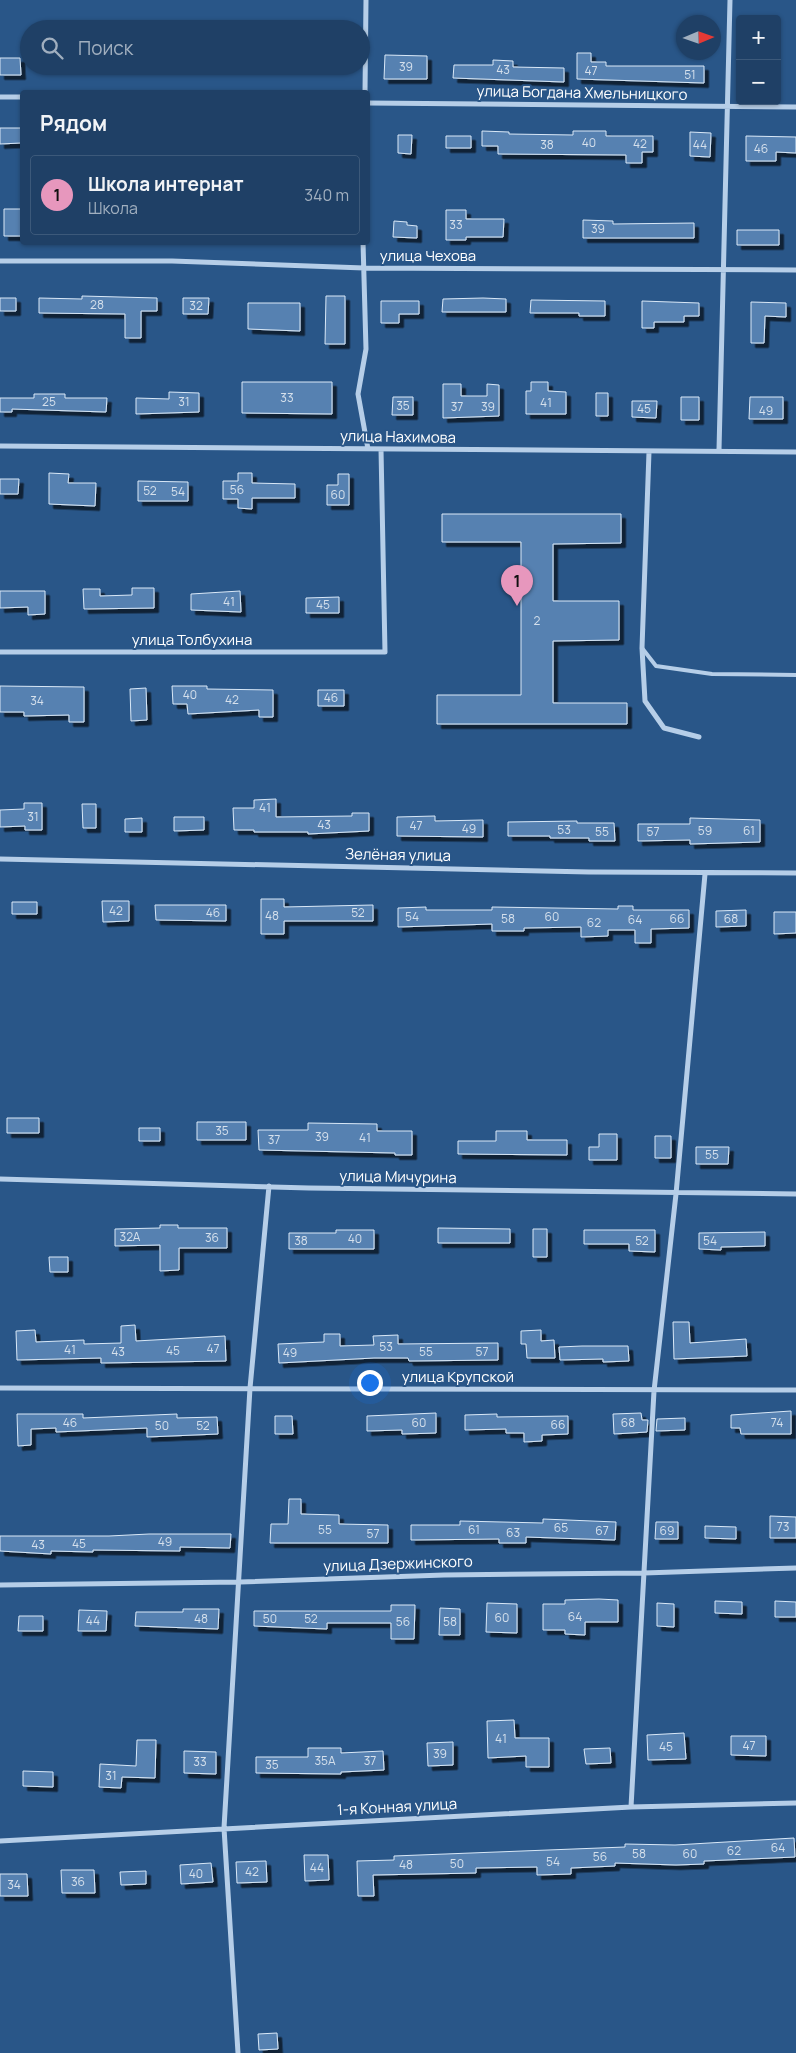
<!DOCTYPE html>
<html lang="ru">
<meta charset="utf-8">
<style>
body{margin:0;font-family:Manrope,sans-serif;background:#2c4b6f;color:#f1f3f6}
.controls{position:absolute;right:15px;top:15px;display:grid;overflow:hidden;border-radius:5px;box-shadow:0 1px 4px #0004}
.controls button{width:45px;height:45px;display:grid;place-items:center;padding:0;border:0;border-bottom:1px solid #3c597a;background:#1f4066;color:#f1f3f6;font:25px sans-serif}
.compass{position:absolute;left:676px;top:15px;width:45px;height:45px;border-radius:50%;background:#1f4066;box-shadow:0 1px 4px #0004;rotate:88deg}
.you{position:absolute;left:369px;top:1382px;width:18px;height:18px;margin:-12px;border:4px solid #fff;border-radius:50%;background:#1a73e8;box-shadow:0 0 0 8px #1a73e833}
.badge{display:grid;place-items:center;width:32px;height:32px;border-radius:50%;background:#e797bd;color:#111;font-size:16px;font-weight:700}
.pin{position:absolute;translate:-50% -41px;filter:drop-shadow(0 1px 2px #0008)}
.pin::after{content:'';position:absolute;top:26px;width:18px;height:15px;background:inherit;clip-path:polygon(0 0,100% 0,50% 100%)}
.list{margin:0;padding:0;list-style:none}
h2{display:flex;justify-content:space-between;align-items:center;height:65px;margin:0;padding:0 20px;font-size:21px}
h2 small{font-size:16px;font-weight:400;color:#a1afbf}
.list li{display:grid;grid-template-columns:32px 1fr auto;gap:15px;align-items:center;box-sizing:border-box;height:80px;margin:0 10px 10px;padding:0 10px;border:1px solid #3c597a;border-radius:5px}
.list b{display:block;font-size:19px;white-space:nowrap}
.list p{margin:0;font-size:16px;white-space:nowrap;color:#a1afbf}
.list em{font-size:16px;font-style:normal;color:#a1afbf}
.icon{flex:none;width:28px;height:28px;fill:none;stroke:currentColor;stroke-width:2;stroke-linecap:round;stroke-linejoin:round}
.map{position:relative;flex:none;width:796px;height:2053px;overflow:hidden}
.search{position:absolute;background:#1f4066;box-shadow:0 1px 4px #0004;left:20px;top:20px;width:350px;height:55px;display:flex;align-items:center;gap:12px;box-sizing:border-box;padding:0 18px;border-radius:28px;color:#a1afbf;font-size:19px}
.panel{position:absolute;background:#1f4066;box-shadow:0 1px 4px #0004;left:20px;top:90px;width:350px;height:155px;border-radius:5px}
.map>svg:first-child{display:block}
.building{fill:#5681b1;stroke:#d9e8f7;filter:url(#shadow)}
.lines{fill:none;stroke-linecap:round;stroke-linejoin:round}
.service{stroke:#b6cee8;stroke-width:4}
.minor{stroke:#b6cee8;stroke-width:5}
.labels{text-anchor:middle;stroke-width:4;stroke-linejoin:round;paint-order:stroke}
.number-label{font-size:12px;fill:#d5e0ec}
.street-label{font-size:15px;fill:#fff;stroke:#295688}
</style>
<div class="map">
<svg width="796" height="2053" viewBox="0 0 796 2053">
<defs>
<filter id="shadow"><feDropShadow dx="4.5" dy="4.5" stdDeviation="0" flood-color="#0009"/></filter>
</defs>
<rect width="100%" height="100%" fill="#295688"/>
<path class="building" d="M577 53H591V62H606V66H704V83L577 79Z
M385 55 427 56V79H384Z
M0 58H20L21 75H0Z
M493 60 513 61V67L564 68V82L453 78 454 65H493Z
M0 128H21V143L0 144Z
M482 131 509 132V134L573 135V131H606V136H653V152H642V163H626V155L498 154V146H482Z
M690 132 711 133 710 157 690 156Z
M398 135H412L411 154 398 153Z
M446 136H471V148H446Z
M746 136 796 137V153L776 152V161H746Z
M4 209H22V236H4Z
M446 210H466V219H504L503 237H466V240H446Z
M583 220 613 221V224L694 223V238H583Z
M394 221 407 222V225L417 226V238L393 237Z
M737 230H779V245H737Z
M82 296 157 298V311H141V338H125V314L39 313V298L82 299Z
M326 296H345V344H325Z
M0 298H16V311H0Z
M183 298H209L208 314H183Z
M483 298 506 299V312H442L443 299Z
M531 300 605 301V316H579V313H530Z
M381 301H419V314H399V323H381Z
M642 301 699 303V316H684V322H654V328H642Z
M751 302 786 303V317L765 316 764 343H751Z
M248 303H300V331L248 329Z
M242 382H332V414L242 413Z
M531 382H548V391L566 392V414H526V391H531Z
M443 384H461V396H487V384L499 385V416L443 418Z
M169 392 199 393V412L136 414V398L169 399Z
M596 393H608V416H596Z
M34 394H65V398H107L106 412 12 409V412H0V398H34Z
M393 397H413V415H392Z
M681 397H699V420H681Z
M750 397H783V419H749Z
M632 401H657L656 418 632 417Z
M49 473 69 474 68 483H96L95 506 49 504Z
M238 473H252V483L295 484V498H252V509L238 508V499H223V481H238Z
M338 474H349V505H327V485H338Z
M0 479H19L18 494H0Z
M138 481 188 482V501H138Z
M442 514H621V543L553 544V601H619V640L553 641V703H627V724H437V695H521V542H442Z
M132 588H154V608L84 609 83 589H100V596L132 595Z
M0 591H45V614L28 615V607L0 608Z
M240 591 241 612 191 610V594Z
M339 597V613H306V598Z
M0 686 84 687V722H69V715L24 716V712H0Z
M172 686H207V689L273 690V717H259V710L188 714 187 704H173Z
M146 688 147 720 131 721 130 689Z
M318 690H344V706H318Z
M276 799V817L352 816V813H369V831L308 834V832H254V830H234L233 808H254V800Z
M24 803H42V830H25V826L0 827V810L24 809Z
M82 804H96V828H83Z
M435 816V821L483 820V837L397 836V817Z
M174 817H204V830L174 831Z
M142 818V832H125V819Z
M690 818 760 820V842L690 844V840L638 841V824H690Z
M577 821V823H614L615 841H589V838H550V836H508V822Z
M261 899H284V907L373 905V921H284V934H261Z
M102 901H129V921L103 922Z
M12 902H37V914H12Z
M155 905H226V921L156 920Z
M618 906H633V910H689V928L651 929V943H635V930H608V936L581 937V927L524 928V931H492V924L398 927V908L426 907V910H492V907L618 909Z
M746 910V926L716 927V911Z
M774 912H796V933L774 934Z
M7 1118H39V1133H7Z
M197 1122H246V1140H197Z
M308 1123 377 1124V1131H412V1155H395V1153L259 1150 258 1130H308Z
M139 1128H160V1141H139Z
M496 1131H527V1140H567V1155L458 1154V1141H496Z
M599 1134H617V1160H589V1147H599Z
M655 1136H671V1158H655Z
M696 1147H729L728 1164H696Z
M160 1225H178V1228H227V1248H179V1270L160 1271V1245L115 1246V1229L160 1228Z
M438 1228 510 1229V1243H438Z
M533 1229H547V1257H533Z
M336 1230H374V1249H289V1233H336Z
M584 1230H655V1252L629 1251V1244H584Z
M765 1232V1246L721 1247V1250L699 1249V1233Z
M49 1257H68V1272H50Z
M673 1322H689L690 1343 746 1339 747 1356 674 1359Z
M135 1325 136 1341 225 1336 226 1361 101 1363V1358L17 1360 16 1331 35 1330 36 1342 84 1340V1344L121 1343V1326Z
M541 1330V1341L554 1340 555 1358H527L526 1344H521V1331Z
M324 1334H340V1346L374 1345 373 1336 398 1335V1344L498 1343V1360L409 1361 408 1358H374L279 1363 278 1344 324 1342Z
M582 1346H628L629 1361 603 1362V1359L560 1360 559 1347Z
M791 1411V1434H741L740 1428H731V1415Z
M436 1413V1433L402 1434V1430L367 1431V1416Z
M641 1413 642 1420H648L647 1432 614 1434 613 1414Z
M17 1414H83V1418L177 1414V1418L217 1417 218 1434 147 1437V1428L56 1432V1428L31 1429V1445L18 1446Z
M497 1414V1417L568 1416V1434L542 1435V1441L524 1442V1433H506V1429L465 1430V1415Z
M275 1416H292L293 1434H275Z
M685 1418V1430L656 1431 657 1419Z
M289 1499H301V1514L339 1515V1524L388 1525V1543H270L271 1524H288Z
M770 1516 796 1517V1538H770Z
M543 1519 616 1522 615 1540 526 1537V1543H499V1539L411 1540V1525H460V1521L543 1523Z
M656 1522H678V1539H655Z
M705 1526 736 1527V1539L705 1538Z
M149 1534H231L230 1548 180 1547V1551L93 1550V1552L51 1551V1554L0 1551V1536H109Z
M599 1599 618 1600V1622H585V1635L565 1634V1630H543V1604H565V1600Z
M715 1601 742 1602V1614L715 1613Z
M775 1601 796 1602V1617H775Z
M487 1603 517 1604V1633L486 1632Z
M657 1603 674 1604V1627L657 1626Z
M391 1605H415L414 1639H391V1623H327V1629L254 1626V1611H391Z
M440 1608 460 1609V1635H439Z
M183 1609H219L218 1629 135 1626 136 1612H183Z
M79 1610 107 1611 106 1631H78Z
M19 1616H43V1631H18Z
M514 1720 515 1738H549V1767H526V1756L488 1758 487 1721Z
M684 1733 686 1759 648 1760 647 1735Z
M731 1736H766V1756L731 1755Z
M137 1740H156L155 1778 122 1777 121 1788 99 1787 100 1764 136 1766Z
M453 1742V1765L428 1766 427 1743Z
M308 1748H341V1753L383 1751 384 1770 341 1772V1774L256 1773V1757H308Z
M610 1748 611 1763 586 1764 584 1749Z
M184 1751 216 1752V1774L184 1773Z
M23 1771 53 1772V1787L23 1786Z
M794 1838 795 1857 704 1861V1864L676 1865 615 1863V1866L571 1868V1874L537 1875V1867L476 1868V1873L373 1875 374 1896H358L357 1861 394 1860V1856L625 1847V1844L675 1845Z
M304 1855H328L329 1880 305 1881Z
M266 1861 267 1882 237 1883 236 1862Z
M211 1863 213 1882 181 1884 180 1865Z
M61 1870H94L95 1893H62Z
M146 1871V1884L121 1885 120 1872Z
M0 1874H27L28 1896H0Z
M277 2033 278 2049 259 2050 258 2034Z"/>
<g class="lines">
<path class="service" d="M642 648 656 666 712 674 796 675"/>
<path class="minor" d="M365 92 366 0
M0 97H22
M368 103 796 107
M363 242 366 349 358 394 368 449
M0 261H172L364 268 796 270
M0 446 796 452
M719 450 730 0
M649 452 642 648 645 701 664 728 699 737
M0 652H385L381 449
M0 859 589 872 796 873
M0 1179 309 1188 796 1194
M0 1388 796 1390
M0 1585 240 1582 444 1575 644 1573 796 1568
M631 1807 654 1391 676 1194 705 874
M0 1841 631 1807 796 1803
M238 2053 224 1828 250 1388 269 1186"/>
</g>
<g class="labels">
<g class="number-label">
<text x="406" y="71">39</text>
<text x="503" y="74">43</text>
<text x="591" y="75">47</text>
<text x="690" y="79">51</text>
<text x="589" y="147">40</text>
<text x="640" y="148">42</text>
<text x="547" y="149">38</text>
<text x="700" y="149">44</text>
<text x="761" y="153">46</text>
<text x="456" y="229">33</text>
<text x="598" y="233">39</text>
<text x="97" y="309">28</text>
<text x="196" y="310">32</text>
<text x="287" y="402">33</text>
<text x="49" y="406">25</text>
<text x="184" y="406">31</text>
<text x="546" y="407">41</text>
<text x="403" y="410">35</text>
<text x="457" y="411">37</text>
<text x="488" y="411">39</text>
<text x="644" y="413">45</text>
<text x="766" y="415">49</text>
<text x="237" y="494">56</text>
<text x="150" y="495">52</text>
<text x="178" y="496">54</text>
<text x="338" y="499">60</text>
<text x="229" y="606">41</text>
<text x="323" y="609">45</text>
<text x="537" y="625">2</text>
<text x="190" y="699">40</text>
<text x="331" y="702">46</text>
<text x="232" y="704">42</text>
<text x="37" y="705">34</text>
<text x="265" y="812">41</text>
<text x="33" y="821">31</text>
<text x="324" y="829">43</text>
<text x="416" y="830">47</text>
<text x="469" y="833">49</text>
<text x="564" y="834">53</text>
<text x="705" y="835">59</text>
<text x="749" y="835">61</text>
<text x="602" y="836">55</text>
<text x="653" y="836">57</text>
<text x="116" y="915">42</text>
<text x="213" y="917">46</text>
<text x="358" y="917">52</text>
<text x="272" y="920">48</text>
<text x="412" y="921">54</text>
<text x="552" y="921">60</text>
<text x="508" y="923">58</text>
<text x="677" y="923">66</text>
<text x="731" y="923">68</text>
<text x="635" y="924">64</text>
<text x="594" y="927">62</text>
<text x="222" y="1135">35</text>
<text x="322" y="1141">39</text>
<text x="365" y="1142">41</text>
<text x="274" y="1144">37</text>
<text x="712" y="1159">55</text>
<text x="130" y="1241">32А</text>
<text x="212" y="1242">36</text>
<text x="355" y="1243">40</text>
<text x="301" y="1245">38</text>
<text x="642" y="1245">52</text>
<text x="710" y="1245">54</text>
<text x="386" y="1351">53</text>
<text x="213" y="1353">47</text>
<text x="70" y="1354">41</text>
<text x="173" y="1355">45</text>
<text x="118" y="1356">43</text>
<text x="426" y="1356">55</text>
<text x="482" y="1356">57</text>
<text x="290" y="1357">49</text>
<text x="70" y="1427">46</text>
<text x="419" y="1427">60</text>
<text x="628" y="1427">68</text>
<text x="777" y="1427">74</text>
<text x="558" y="1429">66</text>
<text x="162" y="1430">50</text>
<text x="203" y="1430">52</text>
<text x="783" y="1531">73</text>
<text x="561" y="1532">65</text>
<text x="325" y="1534">55</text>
<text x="474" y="1534">61</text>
<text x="602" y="1535">67</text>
<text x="667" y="1535">69</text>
<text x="513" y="1537">63</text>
<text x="373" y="1538">57</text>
<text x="165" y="1546">49</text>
<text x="79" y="1548">45</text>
<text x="38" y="1549">43</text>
<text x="575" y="1621">64</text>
<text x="502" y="1622">60</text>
<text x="201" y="1623">48</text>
<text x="270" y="1623">50</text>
<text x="311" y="1623">52</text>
<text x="93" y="1625">44</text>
<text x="403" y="1626">56</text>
<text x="450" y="1626">58</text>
<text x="501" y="1743">41</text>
<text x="749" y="1750">47</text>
<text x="666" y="1751">45</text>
<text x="440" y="1758">39</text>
<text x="325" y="1765">35А</text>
<text x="370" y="1765">37</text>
<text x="200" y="1766">33</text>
<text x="272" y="1769">35</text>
<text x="111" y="1780">31</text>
<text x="778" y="1852">64</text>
<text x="734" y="1855">62</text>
<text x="639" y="1858">58</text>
<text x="690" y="1858">60</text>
<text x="600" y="1861">56</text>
<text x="553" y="1866">54</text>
<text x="457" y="1868">50</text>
<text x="406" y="1869">48</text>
<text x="317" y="1872">44</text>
<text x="252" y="1876">42</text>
<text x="196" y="1878">40</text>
<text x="78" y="1886">36</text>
<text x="14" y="1889">34</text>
</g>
<g class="street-label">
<text transform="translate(582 93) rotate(1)" y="5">улица Богдана Хмельницкого</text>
<text x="428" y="261">улица Чехова</text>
<text transform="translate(398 437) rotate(1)" y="5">улица Нахимова</text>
<text x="192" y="645">улица Толбухина</text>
<text transform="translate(398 855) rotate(1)" y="5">Зелёная улица</text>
<text transform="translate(398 1177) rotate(1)" y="5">улица Мичурина</text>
<text x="458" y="1382">улица Крупской</text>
<text transform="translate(398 1564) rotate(-2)" y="5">улица Дзержинского</text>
<text transform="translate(397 1807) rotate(-3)" y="5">1-я Конная улица</text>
</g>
</g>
</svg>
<div class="controls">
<button>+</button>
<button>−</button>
</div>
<svg class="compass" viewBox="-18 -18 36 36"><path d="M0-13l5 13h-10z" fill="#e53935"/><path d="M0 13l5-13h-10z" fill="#a1afbf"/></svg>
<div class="you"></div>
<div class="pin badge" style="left:517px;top:606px">1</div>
<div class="search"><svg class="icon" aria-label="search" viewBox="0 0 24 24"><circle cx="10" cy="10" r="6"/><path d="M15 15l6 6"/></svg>Поиск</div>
<section class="panel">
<h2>Рядом<small></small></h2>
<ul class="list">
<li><span class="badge">1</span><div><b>Школа интернат</b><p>Школа</p></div><em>340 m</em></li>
</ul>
</section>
</div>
